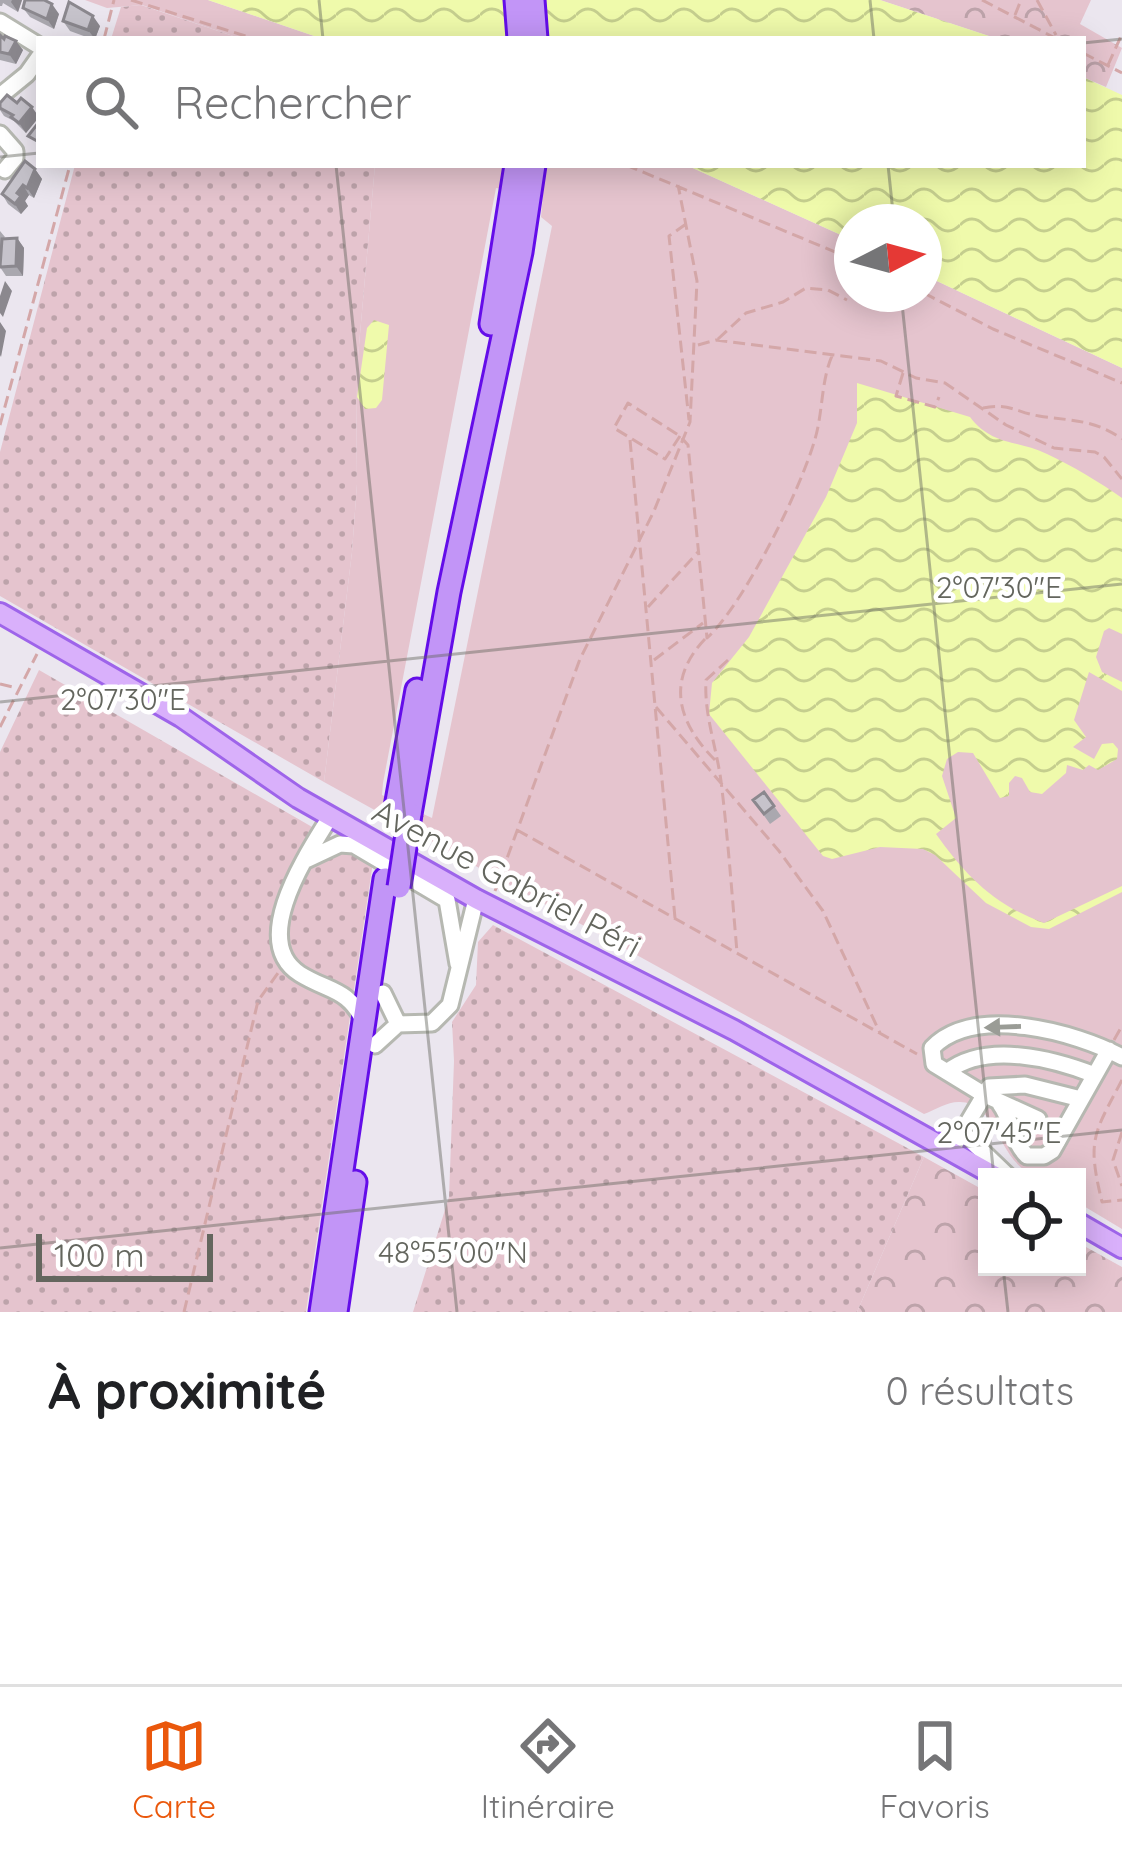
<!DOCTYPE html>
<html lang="fr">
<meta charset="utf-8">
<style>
body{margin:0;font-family:Quicksand,sans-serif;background:#f2f2f2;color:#202124}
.controls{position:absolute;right:36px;bottom:36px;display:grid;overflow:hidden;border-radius:0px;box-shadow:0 6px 30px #0003}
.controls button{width:108px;height:108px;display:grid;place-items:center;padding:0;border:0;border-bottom:3px solid #e0e0e0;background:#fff;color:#202124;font:60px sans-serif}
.compass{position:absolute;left:834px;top:204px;width:108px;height:108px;border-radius:50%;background:#fff;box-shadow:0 6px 30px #0003;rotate:84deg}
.scale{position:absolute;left:36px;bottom:30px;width:177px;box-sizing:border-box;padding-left:12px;border:6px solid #64665e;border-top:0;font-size:33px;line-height:42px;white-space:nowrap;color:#64665e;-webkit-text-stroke:9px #fff;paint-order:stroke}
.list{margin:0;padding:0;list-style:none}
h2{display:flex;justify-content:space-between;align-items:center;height:156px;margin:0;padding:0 48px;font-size:51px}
h2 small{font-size:39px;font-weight:400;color:#757577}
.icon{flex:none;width:66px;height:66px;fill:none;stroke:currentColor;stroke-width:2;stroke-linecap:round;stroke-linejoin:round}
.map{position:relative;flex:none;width:1122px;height:1312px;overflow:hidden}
.search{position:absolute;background:#fff;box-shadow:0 6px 30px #0003;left:36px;right:36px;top:36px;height:132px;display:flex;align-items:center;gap:30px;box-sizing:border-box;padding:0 42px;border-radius:0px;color:#757577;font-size:45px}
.sheet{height:372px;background:#fff}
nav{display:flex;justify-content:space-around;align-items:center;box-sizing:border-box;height:168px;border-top:3px solid #e0e0e0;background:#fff;font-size:33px;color:#757577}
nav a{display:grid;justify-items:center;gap:6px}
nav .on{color:#ea580c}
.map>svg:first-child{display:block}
.grass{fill:url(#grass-dots)}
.forest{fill:url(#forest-crowns)}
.park{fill:#e5c4ce;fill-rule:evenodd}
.water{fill:url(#water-waves)}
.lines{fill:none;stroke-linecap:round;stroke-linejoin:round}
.minor-casing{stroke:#b6b8b1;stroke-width:21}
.major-casing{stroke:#9e64ea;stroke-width:24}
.highway-casing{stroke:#640de9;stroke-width:27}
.path{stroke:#d4a7a8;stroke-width:3;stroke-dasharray:12 6;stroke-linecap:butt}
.minor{stroke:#fff;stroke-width:15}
.major{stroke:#d9b0fb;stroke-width:18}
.highway{stroke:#c295f7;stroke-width:21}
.highway-bridge-casing{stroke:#640de9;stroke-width:27;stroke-linecap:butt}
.highway-bridge{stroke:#c295f7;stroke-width:21}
.wall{fill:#aaa8af}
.shaded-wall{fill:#8b888e}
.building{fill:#c6c3cb;stroke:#8b888e;stroke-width:3}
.oneway{fill:#9a9c96}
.ticks{fill:none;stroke:#64665e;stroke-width:3;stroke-opacity:0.45}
.labels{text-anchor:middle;stroke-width:9;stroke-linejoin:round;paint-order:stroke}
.street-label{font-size:33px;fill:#64665e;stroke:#fff}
.ticks-label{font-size:30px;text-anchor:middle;fill:#64665e;stroke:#fff;stroke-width:9;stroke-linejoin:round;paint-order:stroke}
</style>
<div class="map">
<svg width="1122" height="1312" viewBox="0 0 1122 1312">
<defs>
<pattern id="grass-dots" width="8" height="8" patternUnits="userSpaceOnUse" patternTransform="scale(3)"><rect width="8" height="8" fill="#e5c4ce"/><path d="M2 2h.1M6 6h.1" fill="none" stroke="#bda3aa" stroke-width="1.8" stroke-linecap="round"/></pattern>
<pattern id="forest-crowns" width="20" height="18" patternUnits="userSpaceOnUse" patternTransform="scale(3)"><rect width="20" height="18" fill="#e5c4ce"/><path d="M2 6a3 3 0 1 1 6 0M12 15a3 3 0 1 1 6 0" fill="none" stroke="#bda3aa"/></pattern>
<pattern id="water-waves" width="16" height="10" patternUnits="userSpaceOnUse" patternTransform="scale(3)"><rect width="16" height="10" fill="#effaab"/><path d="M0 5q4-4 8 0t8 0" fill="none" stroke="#c5ce8e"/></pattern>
</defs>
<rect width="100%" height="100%" fill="#ebe6ef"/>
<path class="grass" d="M141 5 242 39H111L121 7Z
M75 165H375L356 379 357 484 352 552 324 782 0 596V452Z
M39 670 373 862 306 1312H0V752Z
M493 925 924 1157 857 1312H413L449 1197 454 1061 452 1022 476 985 478 942Z"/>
<path class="forest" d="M880 0H1091L1080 24 1122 48 1106 87 1083 77V39H998Z
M924 1157 987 1192V1267H1077V1242L1122 1267V1312H857Z"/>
<path class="park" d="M85 0H208L323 39H242L142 5 107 8Z
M375 165H686L852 240V294H924V275L1122 368V1229L1077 1202V1177C1066 1177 1050 1180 1039 1177 997 1166 1000 1103 960 1102 949 1101 935 1110 924 1114L324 782 352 552 357 484 356 379ZM496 188 543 195 541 217 552 226 432 818 382 795 383 783Z"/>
<path class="water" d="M208 0H880L998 39H323Z
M1083 77 1122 95V368L924 275V222H852V240L686 165H1083Z
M374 320 389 325 382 400 376 408 365 409 357 397 367 328Z
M857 383 970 417C992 446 1018 440 1047 454 1071 465 1101 483 1122 498V634L1109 628 1104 631 1096 657 1102 672 1122 682V691L1089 672 1074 720 1086 737 1073 747 1094 759 1102 744 1113 743 1118 749 1117 759 1098 770 1089 765 1083 770 1067 765 1066 773 1042 794 1030 792 1022 778 1015 776 1009 783V796L1000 798 973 753 958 752 947 759 942 776 956 818 936 834C966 876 994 905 1044 923L1122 886V892L1049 929 1031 927 986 903 935 855 923 849 880 847 832 859 823 856 709 714 712 683 749 637 826 497 857 423Z"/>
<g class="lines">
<defs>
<path id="minor" d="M0 22 39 46
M0 96 27 74 39 57
M0 134 15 151V158L5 170
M330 817C308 853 248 941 300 974 329 992 348 988 364 1022
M306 860 340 844 354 845 447 900 458 964
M383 993 398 1024
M375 1045 398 1024 432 1023 450 1005 476 899
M947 1072C986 1041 1054 1059 1095 1075
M1000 1104C1012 1120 1013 1143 1027 1156H1044L1052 1151 1109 1050
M1038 1119 983 1094 934 1064 932 1048C974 1004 1076 1032 1122 1057
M962 1132 1009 1177
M951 1151 989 1087 1025 1085 1081 1099"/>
<path id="major" d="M0 613 181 717 298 798 476 899 734 1030 997 1177
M1077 1222 1122 1248"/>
<path id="highway" d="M516 0 519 39
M533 0 536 39
M491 324 516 165
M396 807 417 690
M410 814 449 592 521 252 534 165
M321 1312 385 879
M336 1312 355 1182"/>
</defs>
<use href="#minor" class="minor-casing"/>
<use href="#major" class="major-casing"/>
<use href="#highway" class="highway-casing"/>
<path class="path" d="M131 0 255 39
M982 0 1057 39
M1037 0 1056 35
M1015 15 1021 0
M104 39 114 0
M1083 53 1122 73
M1108 65 1122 34
M626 165 852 259
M686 224 669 236 689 420
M924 293 993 329 1122 383
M718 339 746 313 783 302 806 288 828 290 847 300
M698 345 716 340 881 361 916 378 945 383 1006 425 1054 448 1095 452 1104 457 1122 479
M903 373 896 396 935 407 939 397
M983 408C1011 403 1015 412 1039 416 1071 421 1094 419 1122 439
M0 425 70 165
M680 436 665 459 614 428 628 403 680 436 688 445 707 638C744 604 801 489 815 439 823 412 821 381 832 356
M630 440 675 918
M648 607 698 552
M705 639C666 680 677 722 715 760
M654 660 703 623
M728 660 706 680C704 715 716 745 721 781 728 838 732 895 737 952
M0 684 17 688
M656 707 779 851 823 911 880 1033
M0 727 37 654
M517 830 917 1054
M495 891 580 659 654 511 690 422 697 281 678 185
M1114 1040 1122 1026
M1122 1080C1093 1135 1087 1140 1102 1202L1122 1200
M1122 1132 1113 1160 1122 1186
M184 1312 258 1001 280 970"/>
<use href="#minor" class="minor"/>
<use href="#major" class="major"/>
<use href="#highway" class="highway"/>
<defs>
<path id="highway-bridge" d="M399 887 410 814"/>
</defs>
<use href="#highway-bridge" class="highway-bridge-casing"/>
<use href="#highway-bridge" class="highway-bridge"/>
</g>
<path class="wall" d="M0 0H22L18 12 3 3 2 6H0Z
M23 8 59 14 54 29 30 17Z
M63 21 100 26 95 39H92L70 31Z
M0 35 23 50 16 64 0 60Z
M0 103 39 117 26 133 14 121 4 116 0 110Z
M35 169 42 179 34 198 29 195 25 201 28 206 21 214 8 204 2 194Z
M0 231 5 237 3 239 17 238 24 248 23 276H6L0 267Z
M764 792 781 816 770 824 753 800Z"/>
<path class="shaded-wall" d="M12 0H22L18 12 11 2Z
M52 4 59 14 54 29 47 19Z
M93 16 100 26 95 39 88 30Z
M16 41 23 50 16 64 9 54Z
M32 107 39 117 26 133 19 123Z
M35 169 42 179 34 198 27 188Z
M23 185 29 195 25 201 28 206 21 214 15 204 17 193Z
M17 238 24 248 23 276 16 266Z
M5 281 12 291 3 317 0 313V296Z
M0 322 6 331 1 357 0 355Z"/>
<path class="building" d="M25 0H44L52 4 47 19 23 8Z
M69 2 93 16 88 30 63 21Z
M0 35 4 39 5 36 16 41 9 54 0 52Z
M7 95 17 103 21 98 32 107 19 123 11 117 13 115 0 108V103Z
M39 122V142L28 136Z
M25 161 35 169 27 188 23 185 17 193 21 196 15 204 2 194Z
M17 238 16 266 0 267 2 239Z
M764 792 774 806 764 814 753 800Z"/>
<defs><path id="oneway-solid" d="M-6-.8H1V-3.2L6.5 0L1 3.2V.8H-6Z" transform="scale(3)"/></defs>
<use class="oneway" href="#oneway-solid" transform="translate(1003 1027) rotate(178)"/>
<path class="ticks" d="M319 0 323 39M870 0 874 39M1083 43 1122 39M0 157 39 153M336 165 457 1312M888 165 894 222M901 294 994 1177M0 702 1122 584M0 1248 1122 1130M1003 1267 1008 1312"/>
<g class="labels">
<g class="street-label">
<text transform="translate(507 878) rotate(28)" y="12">Avenue Gabriel Péri</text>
</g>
</g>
<g class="ticks-label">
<text x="999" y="598">2°07'30"E</text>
<text x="123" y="710">2°07'30"E</text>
<text x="999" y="1143">2°07'45"E</text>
<text x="453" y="1263">48°55'00"N</text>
</g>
</svg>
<div class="controls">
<button><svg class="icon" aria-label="locate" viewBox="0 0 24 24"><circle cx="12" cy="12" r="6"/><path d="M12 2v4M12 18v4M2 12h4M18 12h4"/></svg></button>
</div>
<svg class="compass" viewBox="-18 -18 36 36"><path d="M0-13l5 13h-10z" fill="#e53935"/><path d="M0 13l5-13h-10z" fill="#757577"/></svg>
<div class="scale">100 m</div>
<div class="search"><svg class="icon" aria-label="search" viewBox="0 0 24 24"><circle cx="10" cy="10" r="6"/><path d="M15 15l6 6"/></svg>Rechercher</div>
</div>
<section class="sheet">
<h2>À proximité<small>0 résultats</small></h2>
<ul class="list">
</ul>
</section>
<nav>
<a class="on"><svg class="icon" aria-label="map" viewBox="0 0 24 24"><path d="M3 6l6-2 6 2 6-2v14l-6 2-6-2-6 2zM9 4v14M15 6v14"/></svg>Carte</a>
<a><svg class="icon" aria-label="directions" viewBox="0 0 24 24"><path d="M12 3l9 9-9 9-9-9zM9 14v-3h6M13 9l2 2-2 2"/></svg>Itinéraire</a>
<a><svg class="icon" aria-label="saved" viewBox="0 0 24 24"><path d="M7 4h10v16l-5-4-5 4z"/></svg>Favoris</a>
</nav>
